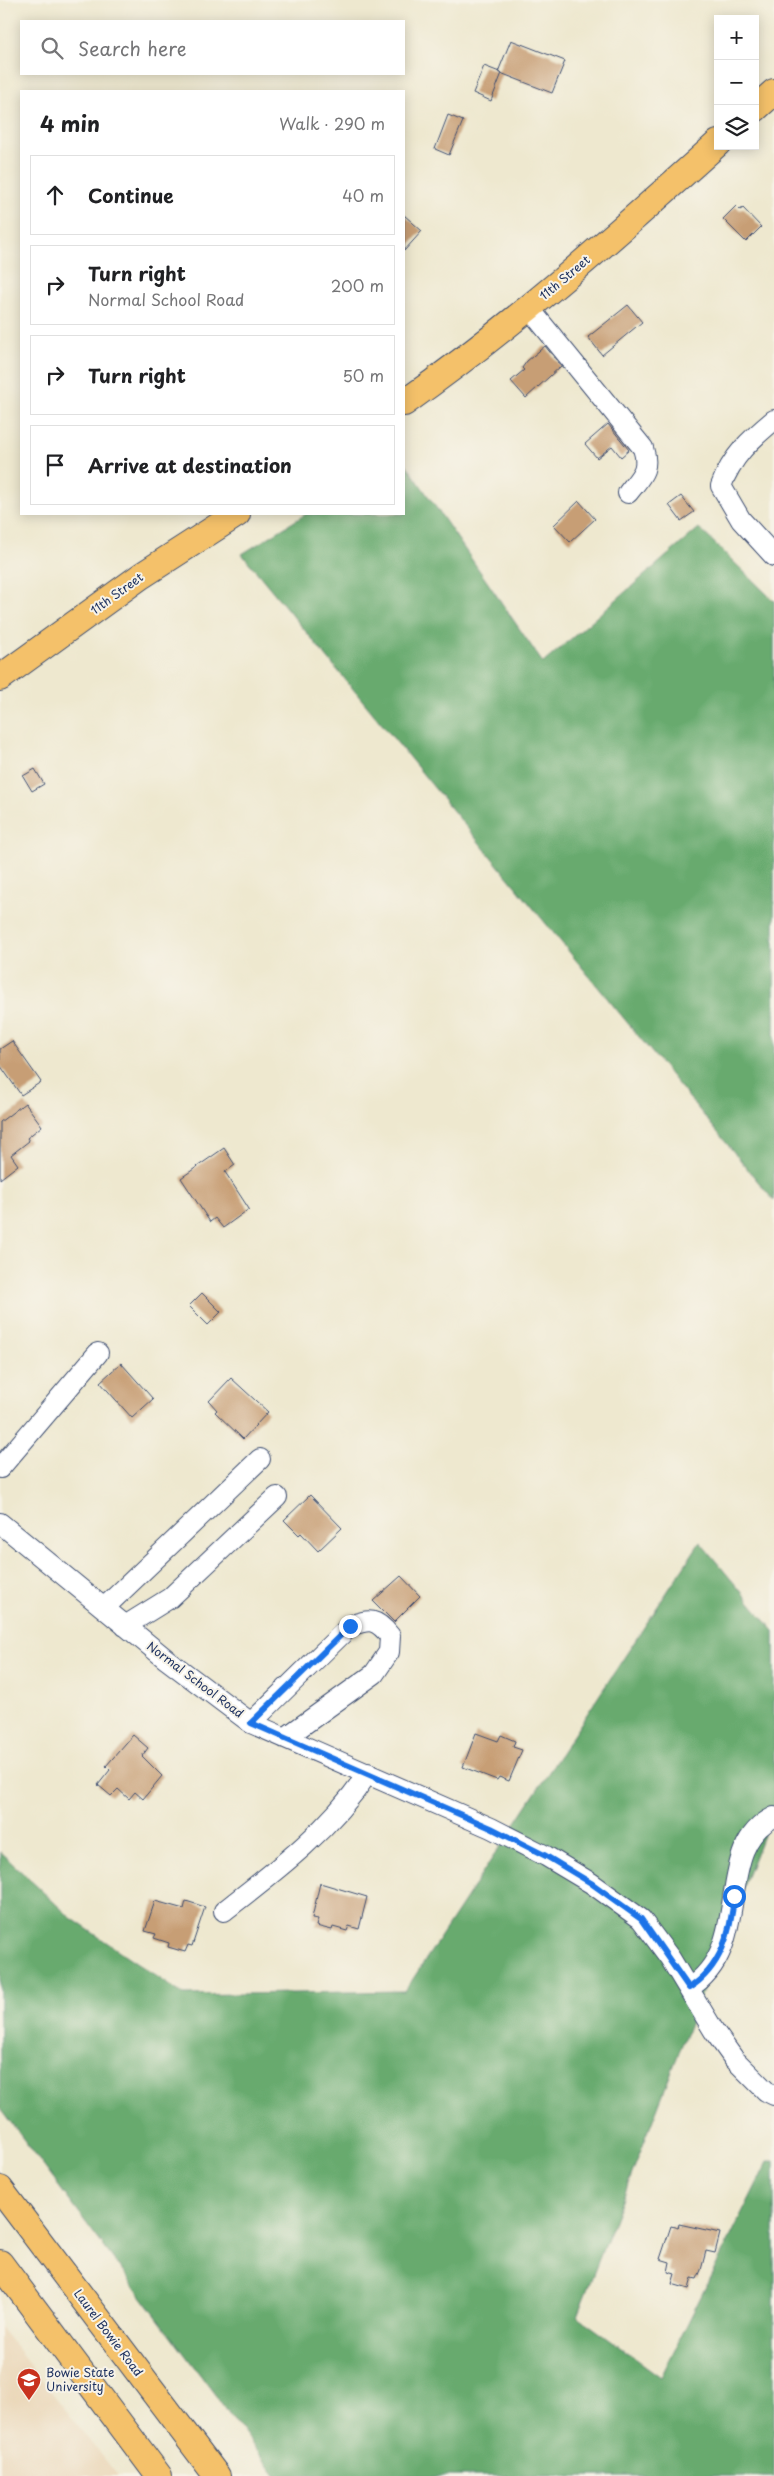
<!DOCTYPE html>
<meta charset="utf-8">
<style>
body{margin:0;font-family:"Playpen Sans",sans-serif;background:#f2f2f2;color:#202124}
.controls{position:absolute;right:15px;top:15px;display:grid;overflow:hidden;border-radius:0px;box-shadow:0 2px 12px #0003}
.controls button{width:45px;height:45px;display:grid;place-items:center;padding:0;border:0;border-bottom:1px solid #e0e0e0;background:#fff;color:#202124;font:25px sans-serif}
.stop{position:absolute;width:15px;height:15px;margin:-11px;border:4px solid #1a73e8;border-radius:50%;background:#fff}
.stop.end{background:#1a73e8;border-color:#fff;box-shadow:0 1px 5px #0008}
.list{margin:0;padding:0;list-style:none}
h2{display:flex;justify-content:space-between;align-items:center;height:65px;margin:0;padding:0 20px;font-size:21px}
h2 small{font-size:16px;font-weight:400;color:#757577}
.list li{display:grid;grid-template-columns:32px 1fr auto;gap:15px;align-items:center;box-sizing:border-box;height:80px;margin:0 10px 10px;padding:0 10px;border:1px solid #e0e0e0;border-radius:0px}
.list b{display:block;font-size:19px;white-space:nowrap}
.list p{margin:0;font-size:16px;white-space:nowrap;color:#757577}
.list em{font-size:16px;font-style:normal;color:#757577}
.icon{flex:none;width:28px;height:28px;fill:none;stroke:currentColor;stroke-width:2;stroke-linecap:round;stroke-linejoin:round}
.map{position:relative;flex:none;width:774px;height:2476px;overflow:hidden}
.search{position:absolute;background:#fff;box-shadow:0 2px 12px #0003;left:20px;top:20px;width:385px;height:55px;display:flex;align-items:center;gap:12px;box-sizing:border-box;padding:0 18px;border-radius:0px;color:#757577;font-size:19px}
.panel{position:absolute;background:#fff;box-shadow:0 2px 12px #0003;left:20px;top:90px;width:385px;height:425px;border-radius:0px}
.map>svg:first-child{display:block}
.built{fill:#ebd8ba}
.forest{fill:#68aa6e;stroke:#426c66}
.building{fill:#c79e74}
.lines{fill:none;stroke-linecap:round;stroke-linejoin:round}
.minor-casing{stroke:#3b4b6f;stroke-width:22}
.major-casing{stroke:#3b4b6f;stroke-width:28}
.minor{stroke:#fff;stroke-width:20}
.major{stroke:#f4c16b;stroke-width:26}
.route{stroke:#1a73e8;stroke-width:6}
.labels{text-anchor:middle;stroke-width:4;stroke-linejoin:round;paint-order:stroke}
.street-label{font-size:12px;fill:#1b2f5e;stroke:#f7f3e8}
.poi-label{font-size:12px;fill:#1b2f5e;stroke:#f7f3e8;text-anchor:start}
</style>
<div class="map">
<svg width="774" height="2476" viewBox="0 0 774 2476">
<rect width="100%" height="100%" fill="#f7f3e8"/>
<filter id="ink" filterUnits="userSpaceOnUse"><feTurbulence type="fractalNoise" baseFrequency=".02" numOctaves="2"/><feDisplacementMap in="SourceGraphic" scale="10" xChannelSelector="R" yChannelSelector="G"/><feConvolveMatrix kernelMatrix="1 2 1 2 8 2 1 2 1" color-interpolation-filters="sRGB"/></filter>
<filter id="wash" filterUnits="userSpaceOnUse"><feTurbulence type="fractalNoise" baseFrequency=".0096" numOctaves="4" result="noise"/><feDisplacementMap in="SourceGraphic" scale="20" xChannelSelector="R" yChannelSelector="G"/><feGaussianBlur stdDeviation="1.12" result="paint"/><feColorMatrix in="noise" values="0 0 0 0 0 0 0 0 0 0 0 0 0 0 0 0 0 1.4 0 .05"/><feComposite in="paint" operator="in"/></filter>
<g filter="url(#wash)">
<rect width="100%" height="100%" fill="#eee8cf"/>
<path class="built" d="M0 2327 118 2476H0Z"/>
<path class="forest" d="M404 461 543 663 699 528 774 601V1201L242 554 306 514H404Z
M700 1542 774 1631V1807L577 2316 661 2377 768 2161H774V2476H276L0 2108V1852L71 1918 184 1995 405 1991Z"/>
<g id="blocks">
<path class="building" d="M511 40 565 61 552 93 498 72Z
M484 66 502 73 491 101 473 93Z
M448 115 463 121 449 155 435 149Z
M736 206 740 210 743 208 761 227 746 242 723 219Z
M404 215 422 231 404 251Z
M628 305 642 322 602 355 588 337Z
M545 346 561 366 526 398 511 381 524 370 522 368 527 361Z
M608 424 629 450 621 457 612 446 597 458 585 444Z
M681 496 694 512 681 521 669 505Z
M579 501 595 519 570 542 554 525Z
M35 769 44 784 32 791 23 776Z
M12 1041 41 1082 21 1095 0 1065V1049Z
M25 1103 42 1126 27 1138 29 1141 11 1155 18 1165 0 1179V1122Z
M224 1148 235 1165 225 1172 249 1209 223 1228 215 1218 210 1222 181 1178Z
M202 1293 221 1312 208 1325 189 1306Z
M121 1363 153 1399 132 1418 100 1382Z
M231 1378 268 1412 243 1439 215 1412 217 1410 209 1401Z
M310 1495 342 1528 318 1551 301 1533 299 1535 284 1520Z
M401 1576 420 1596 394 1622 373 1601Z
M476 1733 498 1741 501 1735 515 1741 513 1747 522 1750 509 1781 499 1777 497 1780 463 1767Z
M133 1735 148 1748 142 1756 162 1776 143 1799 135 1792 129 1799 118 1789 111 1796 98 1785 110 1770 106 1766Z
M320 1883 367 1897 359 1929 349 1926 347 1931 333 1927 332 1930 316 1926 318 1919 312 1918Z
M155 1901 184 1909 186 1901 205 1907 192 1946 188 1945 185 1952 168 1947 169 1943 154 1938 156 1934 145 1931Z
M679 2224 720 2233 715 2253 706 2251 701 2270 697 2279 692 2278 689 2289 672 2284 675 2274 668 2272 670 2262 660 2259 671 2226 678 2228Z"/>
</g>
</g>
<g filter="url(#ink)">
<use href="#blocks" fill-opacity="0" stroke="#3b4b6f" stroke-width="1"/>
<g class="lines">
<defs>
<path id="minor" d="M529 308 643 448C650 470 641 476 628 493
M774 420C750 440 732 456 721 486L741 520 774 556
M0 1468 98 1353
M0 1523 166 1659 251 1723 491 1828 546 1856 591 1883 641 1919 670 1958 714 2031 734 2059 766 2091 774 2095
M104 1608 260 1459
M125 1626 170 1598 277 1497
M251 1723 350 1626C370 1619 376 1618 390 1636L389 1652 374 1674 285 1738
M224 1911C277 1870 330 1830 368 1773
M689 1988C756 1946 711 1848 774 1817"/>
<path id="major" d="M755 109 774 92
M404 403C515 325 617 234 718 143
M0 678 141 576 237 514
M0 2189 217 2476
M0 2263 159 2476"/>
</defs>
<use href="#minor" class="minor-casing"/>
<use href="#major" class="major-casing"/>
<use href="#minor" class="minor"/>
<use href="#major" class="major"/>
</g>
</g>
<g class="lines" filter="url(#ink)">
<path class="route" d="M350 1626 251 1723 491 1828 546 1856 591 1883 641 1919 689 1988C721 1968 731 1932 734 1896"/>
</g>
<defs>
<symbol id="university-pin" viewBox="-11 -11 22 30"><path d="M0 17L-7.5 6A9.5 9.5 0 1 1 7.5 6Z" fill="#c8321e" stroke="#f7f3e8"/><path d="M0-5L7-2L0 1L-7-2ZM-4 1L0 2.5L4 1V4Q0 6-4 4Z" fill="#fff"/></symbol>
</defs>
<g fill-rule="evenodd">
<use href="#university-pin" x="15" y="2366" width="28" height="38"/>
</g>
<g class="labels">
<g class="street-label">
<text transform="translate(565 278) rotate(-40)" y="4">11th Street</text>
<text transform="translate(117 594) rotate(-36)" y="4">11th Street</text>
<text transform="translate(195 1680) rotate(37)" y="4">Normal School Road</text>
<text transform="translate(108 2333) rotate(53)" y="4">Laurel Bowie Road</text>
</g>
<g class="poi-label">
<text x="46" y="2377">Bowie State<tspan x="46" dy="14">University</tspan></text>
</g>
</g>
</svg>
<div class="controls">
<button>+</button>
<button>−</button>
<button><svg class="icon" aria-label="layers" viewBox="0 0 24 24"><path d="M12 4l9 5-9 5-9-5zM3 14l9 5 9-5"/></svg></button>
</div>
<div class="stop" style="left:734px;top:1896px"></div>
<div class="stop end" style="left:350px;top:1626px"></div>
<div class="search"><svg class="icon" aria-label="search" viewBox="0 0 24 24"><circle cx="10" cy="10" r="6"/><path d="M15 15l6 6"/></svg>Search here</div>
<section class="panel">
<h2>4 min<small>Walk · 290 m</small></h2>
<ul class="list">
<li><svg class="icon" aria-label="ahead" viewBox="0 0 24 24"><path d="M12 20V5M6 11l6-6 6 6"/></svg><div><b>Continue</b></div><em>40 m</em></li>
<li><svg class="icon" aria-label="right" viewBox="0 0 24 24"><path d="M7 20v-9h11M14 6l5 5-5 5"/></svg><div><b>Turn right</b><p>Normal School Road</p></div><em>200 m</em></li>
<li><svg class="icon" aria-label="right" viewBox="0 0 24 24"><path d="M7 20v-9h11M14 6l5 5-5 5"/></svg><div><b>Turn right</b></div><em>50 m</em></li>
<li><svg class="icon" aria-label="arrive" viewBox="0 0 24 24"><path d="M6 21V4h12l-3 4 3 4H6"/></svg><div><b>Arrive at destination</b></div></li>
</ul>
</section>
</div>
